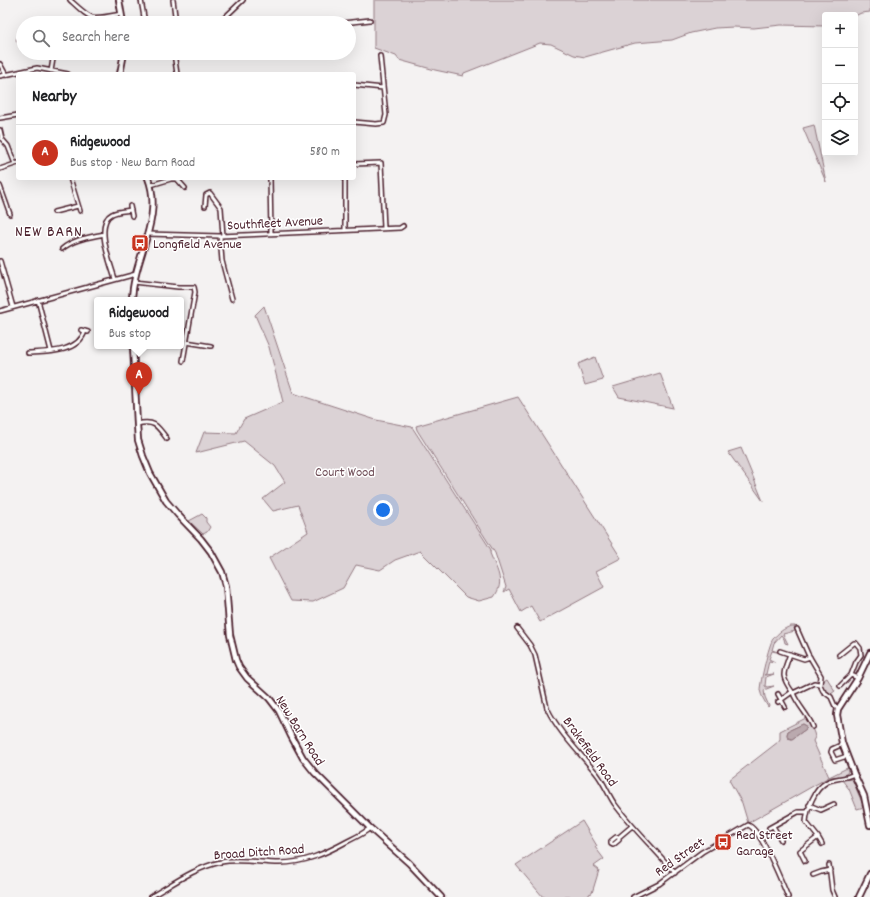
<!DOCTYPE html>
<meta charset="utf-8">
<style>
body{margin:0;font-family:Dekko,sans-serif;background:#f2f2f2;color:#202124}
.controls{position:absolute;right:12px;top:12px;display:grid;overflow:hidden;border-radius:4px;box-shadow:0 4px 16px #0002}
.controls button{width:36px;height:36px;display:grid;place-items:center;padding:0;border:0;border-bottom:1px solid #e0e0e0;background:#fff;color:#202124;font:20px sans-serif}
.you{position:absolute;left:383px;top:510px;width:14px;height:14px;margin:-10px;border:3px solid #fff;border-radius:50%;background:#1a73e8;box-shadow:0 0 0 6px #1a73e833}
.badge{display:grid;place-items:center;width:26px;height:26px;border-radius:50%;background:#c8321e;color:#fff;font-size:13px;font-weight:700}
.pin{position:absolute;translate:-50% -33px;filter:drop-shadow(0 1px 2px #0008)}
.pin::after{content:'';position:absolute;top:21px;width:14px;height:12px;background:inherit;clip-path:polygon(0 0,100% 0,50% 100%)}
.popup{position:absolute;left:94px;top:297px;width:90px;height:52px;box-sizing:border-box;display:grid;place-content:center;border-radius:4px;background:#fff;filter:drop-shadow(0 1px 3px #0005);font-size:13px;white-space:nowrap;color:#757577}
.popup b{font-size:15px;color:#202124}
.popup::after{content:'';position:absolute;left:50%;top:100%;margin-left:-8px;border:8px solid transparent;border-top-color:#fff}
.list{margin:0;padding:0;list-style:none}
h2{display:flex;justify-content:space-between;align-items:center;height:52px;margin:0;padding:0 16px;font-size:17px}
h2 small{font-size:13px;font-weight:400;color:#757577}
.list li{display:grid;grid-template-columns:26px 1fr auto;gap:12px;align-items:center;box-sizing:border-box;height:56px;padding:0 16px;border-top:1px solid #e0e0e0}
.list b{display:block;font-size:15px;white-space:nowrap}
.list p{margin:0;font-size:13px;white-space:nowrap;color:#757577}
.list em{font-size:13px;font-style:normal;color:#757577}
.icon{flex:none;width:22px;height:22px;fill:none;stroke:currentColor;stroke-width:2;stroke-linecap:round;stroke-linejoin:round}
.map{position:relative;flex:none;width:870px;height:897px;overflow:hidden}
.search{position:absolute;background:#fff;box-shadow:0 4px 16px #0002;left:16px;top:16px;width:340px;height:44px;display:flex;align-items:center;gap:10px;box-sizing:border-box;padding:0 14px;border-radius:22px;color:#757577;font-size:15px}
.panel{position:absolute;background:#fff;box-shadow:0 4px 16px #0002;left:16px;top:72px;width:340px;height:108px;border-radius:4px}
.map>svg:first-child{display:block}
.green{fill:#dbd2d5;stroke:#927880;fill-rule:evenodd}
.water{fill:#baa9ae;stroke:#8d727a}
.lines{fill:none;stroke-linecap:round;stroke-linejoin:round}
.street-casing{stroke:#4a1f2b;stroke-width:6}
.secondary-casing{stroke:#4a1f2b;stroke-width:8}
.street{stroke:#fff;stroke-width:3}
.secondary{stroke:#fff;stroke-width:4.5}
.labels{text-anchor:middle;stroke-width:3;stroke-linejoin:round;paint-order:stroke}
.street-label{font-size:14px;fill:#4a1f2b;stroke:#fff}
.poi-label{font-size:14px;fill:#4a1f2b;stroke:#fff;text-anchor:start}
.park-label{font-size:14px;fill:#6e4c56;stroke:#fff}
.quarter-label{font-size:16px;letter-spacing:1px;fill:#4a1f2b;stroke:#fff}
</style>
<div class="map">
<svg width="870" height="897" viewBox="0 0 870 897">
<rect width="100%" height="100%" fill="#f4f2f2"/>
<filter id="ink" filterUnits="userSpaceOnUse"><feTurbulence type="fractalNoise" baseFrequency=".025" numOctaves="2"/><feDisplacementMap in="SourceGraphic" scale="8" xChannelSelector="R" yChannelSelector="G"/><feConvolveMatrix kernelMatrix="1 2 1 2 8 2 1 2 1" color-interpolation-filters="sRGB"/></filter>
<g filter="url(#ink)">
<path class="green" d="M374 0H870V12L861 13 855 16 825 15V26L781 25 754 28 734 27 715 28 691 33 672 40 635 43 585 57 574 55 551 44 540 43 464 73 463 76 435 70 399 60 396 56 374 48Z
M814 125 826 182 803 128Z
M264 306 293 393 376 420 412 427 491 550 490 553C496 569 506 581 494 597L479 601 466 597 420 551 395 560 380 570 356 565 343 588 313 602 291 601 269 558 308 532 298 505 273 511 263 499 285 482 275 466 244 441 196 453 204 432 236 433 244 419 283 402 269 347 255 315Z
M595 357 603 380 585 385 578 364Z
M660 373 673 408 619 397 613 387Z
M518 397 621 558 596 571 604 587 540 622 531 606 521 612 509 589 504 592 506 587 495 553 417 430 416 426Z
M741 448 763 501 728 452Z
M202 514 206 518V522L210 527 207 532 203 534 189 521Z
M791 626H795L794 629 796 630 798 634 795 631 783 634 788 644 785 643 784 639 781 635 774 643 772 650 781 653 772 651 769 659 775 662 769 661 766 674 764 675 774 674 766 677 765 686 767 687 774 686 764 690 765 697 769 706 768 707C765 702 761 696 760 690 760 683 769 644 773 639 779 632 783 629 791 626Z
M827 678 835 691 831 694C826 691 821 688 822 681Z
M806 718 808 719 814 733 815 737 813 741 829 777 847 768 848 772 843 776 829 777 748 823 742 803 729 780 778 742 780 739V731ZM803 724 807 726 806 729 792 739 788 738 787 734 788 731Z
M852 779 864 807 857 809 849 789 842 780Z
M582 821 597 846 595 847 604 859 594 866 599 870 592 893 589 894V897H543L516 865Z"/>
<path class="water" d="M803 724 806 726V729L792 739 788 738 787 735 788 731Z"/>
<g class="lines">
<defs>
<path id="street" d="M70 0C93 21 90 20 121 14
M141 0 145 23
M173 0 176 23
M219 23 243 0
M343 23 370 20
M19 40H23
M174 53 177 74
M0 64 6 75
M51 71 54 53
M0 76 37 68 68 74
M354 85 383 88
M0 118 18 115
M354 122 376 124 384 123 386 115 380 56
M0 130 2 139 8 146 15 164
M354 164 381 163 384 228
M0 169 18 163
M70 178 80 211
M270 178 271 233
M345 178V230
M151 185 171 179H177L185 188
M0 186 10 214
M130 206 132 216
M205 206 206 195 210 193 221 208 223 236
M54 212 78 206
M147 234 220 236 400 228 403 226
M220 236 222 261 232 299
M62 249C73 239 91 237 104 234
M0 261 13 307
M115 279C111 265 94 223 112 214 117 211 125 211 131 210
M134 282 178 287H194L195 292 183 361
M38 300 51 351
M0 311 136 274
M81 330 88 332
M186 342 211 346
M28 353C47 352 78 353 85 331
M137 424C154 420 157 425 167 439
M517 628 530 645 535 655 547 708C559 733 580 753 597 774 604 783 608 794 614 803 632 828 655 849 675 873
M797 629 808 654 821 676 820 685 823 691 831 697 835 706 838 709
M780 651 804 659 810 657
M790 654C783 674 780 675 793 693
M839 655 854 643H856L860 648 861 655 856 662 851 675
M840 686 851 675 858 678
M778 694 785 707
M778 702 792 692
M813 727C808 714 798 706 793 693L814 683 819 684
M843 744 832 749 831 752 835 760 847 756
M809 805 821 810 834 804
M773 826 781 840
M769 828 798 812H807
M619 837V840L613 845 611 844V841L616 837H619L632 826
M822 844 818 837 806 822C807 809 814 789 827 782 835 778 845 779 854 774
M805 861 800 851 818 837
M829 865 832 890 835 897
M813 875 821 872 830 870
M150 897C173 884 194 868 221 862 240 858 260 863 279 863 305 863 326 853 348 841 356 837 363 834 370 828
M633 897 659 884 702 852 748 825C761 829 782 883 788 897"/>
<path id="secondary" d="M119 0 123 23
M120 74 124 53
M132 300C133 259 164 218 148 178
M133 346 137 424 138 440 143 456 150 473 166 501 178 515 201 539 211 552 222 572 226 586 230 635 236 660 239 667 247 678 269 698 279 711 291 736 303 758 315 773 370 828 409 863 441 897
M870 653 858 678 838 709 837 715 842 743 854 774 864 796 870 825
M859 897 870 874"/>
</defs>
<use href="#street" class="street-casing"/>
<use href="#secondary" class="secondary-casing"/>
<use href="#street" class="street"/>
<use href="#secondary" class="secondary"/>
</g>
</g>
<defs>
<symbol id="bus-square" viewBox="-11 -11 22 22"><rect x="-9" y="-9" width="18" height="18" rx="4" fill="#c8321e" stroke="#fff"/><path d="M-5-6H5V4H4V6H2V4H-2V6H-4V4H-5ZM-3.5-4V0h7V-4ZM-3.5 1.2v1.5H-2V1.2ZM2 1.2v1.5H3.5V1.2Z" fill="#fff"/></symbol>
</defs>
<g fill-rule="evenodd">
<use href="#bus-square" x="130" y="233" width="20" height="20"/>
<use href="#bus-square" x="713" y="832" width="20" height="20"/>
</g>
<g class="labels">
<g class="street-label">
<text transform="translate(275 222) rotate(-3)" y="5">Southfleet Avenue</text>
<text transform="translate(301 730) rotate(58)" y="5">New Barn Road</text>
<text transform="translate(591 751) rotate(54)" y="5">Brakefield Road</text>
<text transform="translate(259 851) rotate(-4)" y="5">Broad Ditch Road</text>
<text transform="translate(679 856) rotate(-35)" y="5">Red Street</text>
</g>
<g class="poi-label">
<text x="153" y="248">Longfield Avenue</text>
<text x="736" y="839">Red Street<tspan x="736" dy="16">Garage</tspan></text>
</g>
<g class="park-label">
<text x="345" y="476">Court Wood</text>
</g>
<g class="quarter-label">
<text x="49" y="236">NEW BARN</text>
</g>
</g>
</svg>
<div class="controls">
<button>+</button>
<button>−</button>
<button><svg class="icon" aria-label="locate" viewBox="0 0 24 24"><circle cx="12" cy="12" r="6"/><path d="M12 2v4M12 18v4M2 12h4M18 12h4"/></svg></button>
<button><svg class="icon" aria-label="layers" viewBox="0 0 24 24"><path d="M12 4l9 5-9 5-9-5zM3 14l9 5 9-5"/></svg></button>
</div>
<div class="you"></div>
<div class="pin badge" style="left:139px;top:395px">A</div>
<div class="popup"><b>Ridgewood</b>Bus stop</div>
<div class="search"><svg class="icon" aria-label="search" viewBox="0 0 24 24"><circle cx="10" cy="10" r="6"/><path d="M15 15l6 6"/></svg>Search here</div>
<section class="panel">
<h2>Nearby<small></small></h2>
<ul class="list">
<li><span class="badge">A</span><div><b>Ridgewood</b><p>Bus stop · New Barn Road</p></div><em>580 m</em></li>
</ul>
</section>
</div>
